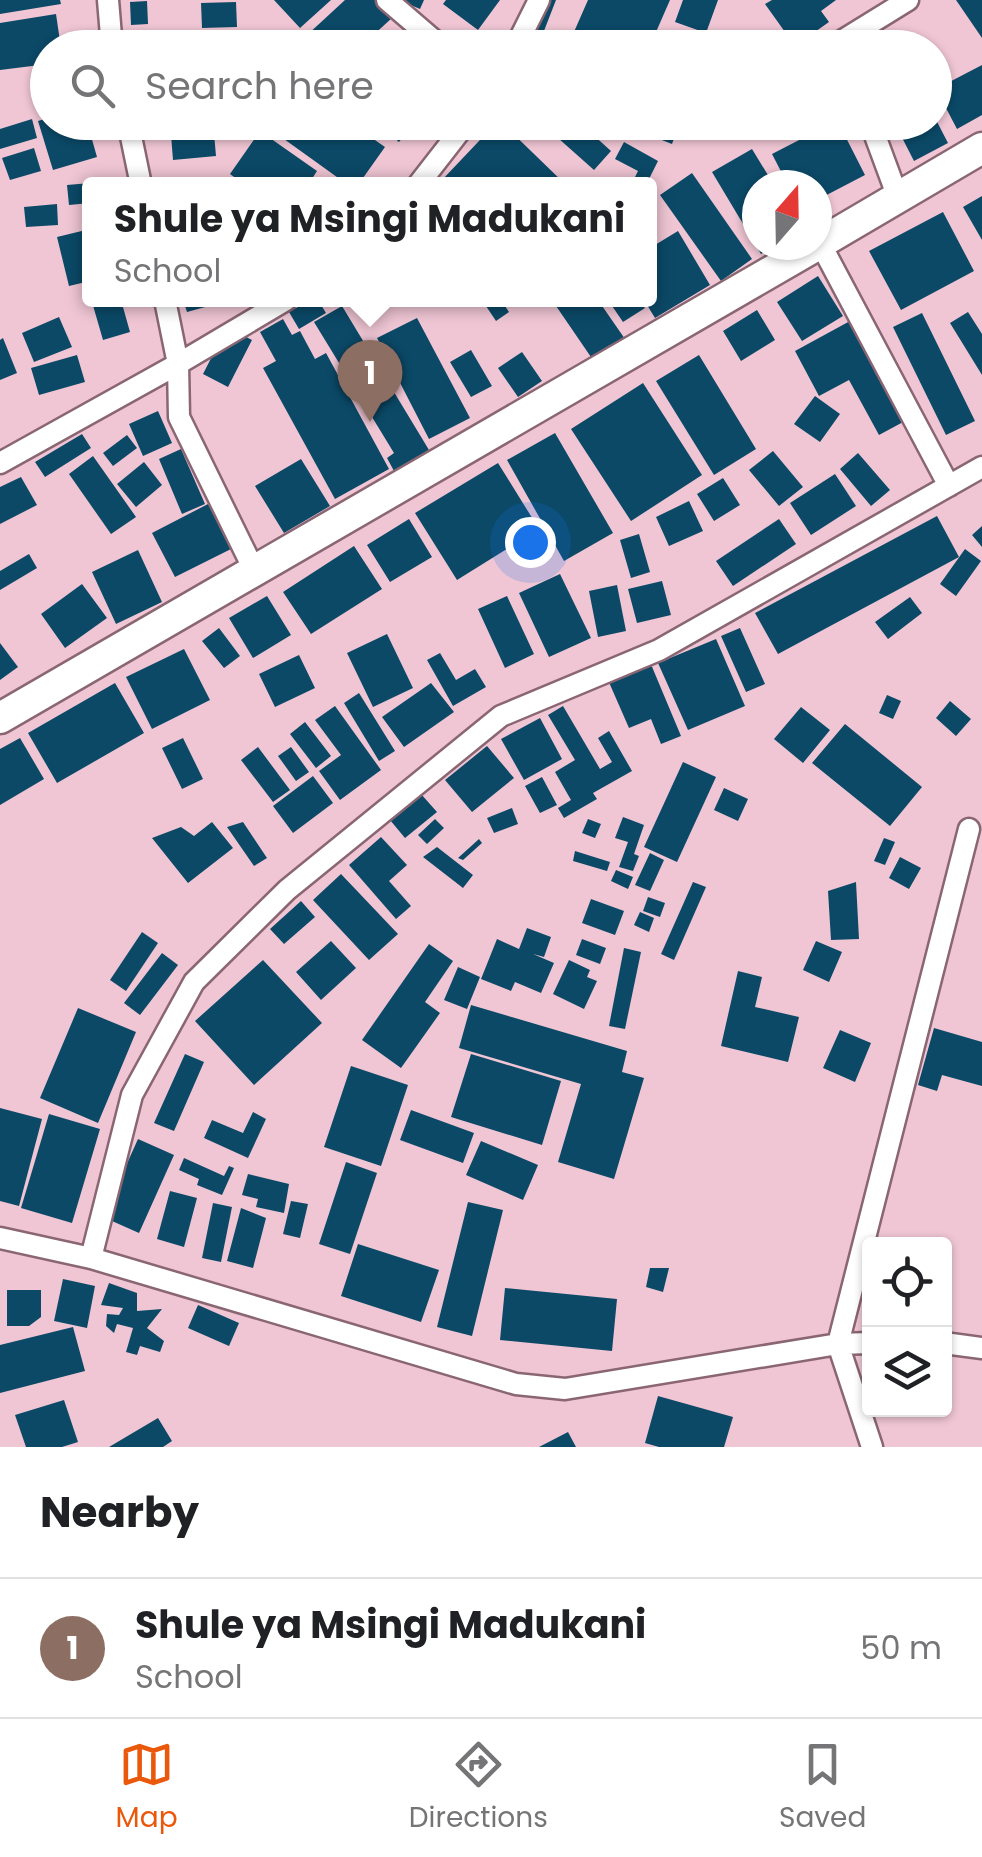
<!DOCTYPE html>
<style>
body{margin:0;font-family:Poppins,sans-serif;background:#f6f6f6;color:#202124}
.controls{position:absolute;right:30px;bottom:30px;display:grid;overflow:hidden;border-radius:10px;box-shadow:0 2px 8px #0004}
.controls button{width:90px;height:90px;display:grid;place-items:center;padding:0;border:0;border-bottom:2px solid #e0e0e0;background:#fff;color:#202124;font:50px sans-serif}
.compass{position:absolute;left:742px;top:170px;width:90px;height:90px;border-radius:50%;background:#fff;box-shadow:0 2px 8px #0004;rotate:20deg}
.you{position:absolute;left:530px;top:542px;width:35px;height:35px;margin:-25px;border:8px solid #fff;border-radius:50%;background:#1a73e8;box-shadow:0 0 0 15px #1a73e833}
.badge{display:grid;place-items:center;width:65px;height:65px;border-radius:50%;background:#ea580c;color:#fff;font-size:32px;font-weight:700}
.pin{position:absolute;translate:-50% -82px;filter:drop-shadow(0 2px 5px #0008)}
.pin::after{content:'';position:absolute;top:52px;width:35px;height:30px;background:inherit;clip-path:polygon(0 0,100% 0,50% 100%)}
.popup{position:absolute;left:82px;top:177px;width:575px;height:130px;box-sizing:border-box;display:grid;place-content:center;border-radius:10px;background:#fff;filter:drop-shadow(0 2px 8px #0005);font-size:32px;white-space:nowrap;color:#757577}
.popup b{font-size:38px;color:#202124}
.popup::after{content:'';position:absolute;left:50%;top:100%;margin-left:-20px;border:20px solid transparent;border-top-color:#fff}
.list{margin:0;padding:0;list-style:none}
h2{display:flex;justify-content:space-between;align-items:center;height:130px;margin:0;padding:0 40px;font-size:42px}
h2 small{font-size:32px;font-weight:400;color:#757577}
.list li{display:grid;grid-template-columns:65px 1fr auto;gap:30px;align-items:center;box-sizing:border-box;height:140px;padding:0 40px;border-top:2px solid #e0e0e0}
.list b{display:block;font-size:38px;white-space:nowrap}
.list p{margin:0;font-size:32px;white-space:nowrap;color:#757577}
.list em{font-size:32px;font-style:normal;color:#757577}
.icon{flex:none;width:55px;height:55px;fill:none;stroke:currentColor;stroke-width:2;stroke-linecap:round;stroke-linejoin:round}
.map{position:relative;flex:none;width:982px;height:1447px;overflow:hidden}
.search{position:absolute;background:#fff;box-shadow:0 2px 8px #0004;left:30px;right:30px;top:30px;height:110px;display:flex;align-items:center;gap:25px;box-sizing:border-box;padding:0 35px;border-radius:55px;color:#757577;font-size:38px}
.sheet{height:270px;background:#fff}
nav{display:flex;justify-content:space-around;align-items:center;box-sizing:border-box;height:140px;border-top:2px solid #e0e0e0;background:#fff;font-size:28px;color:#757577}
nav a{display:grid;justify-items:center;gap:5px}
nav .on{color:#ea580c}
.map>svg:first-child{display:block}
.building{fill:#0b4967}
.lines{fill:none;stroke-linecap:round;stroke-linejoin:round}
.street-casing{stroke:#8a6673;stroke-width:25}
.secondary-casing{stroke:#8a6673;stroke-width:35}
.street{stroke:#fff;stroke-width:20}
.secondary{stroke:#fff;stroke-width:30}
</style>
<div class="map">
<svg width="982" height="1447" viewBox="0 0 982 1447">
<rect width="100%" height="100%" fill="#f0c6d4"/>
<path class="building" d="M0 0H60L61 4 0 14Z
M274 0H331L300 28Z
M345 0H376L392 18 359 48H293Z
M399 0H424L420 9Z
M446 0H500L478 30 443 4Z
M545 0H556L542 36 532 32Z
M588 0H670L649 48H586L570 41Z
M683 0H718L706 33 675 22Z
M772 0H836L821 11 829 22 795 46 765 4Z
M956 0H982V38Z
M147 1 148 24 131 25 130 2Z
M236 2 237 27 202 28 201 3Z
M56 14 61 48H48V64L0 70V23Z
M893 36 899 48H870Z
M982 65V115L957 129 936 89Z
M934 116 948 143 914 161 894 122H934Z
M48 118V122H87L97 157 53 170 38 121Z
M32 119 37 138 0 149V129Z
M170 122H213L216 156 173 160Z
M296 122H349L385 147 358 185H348L284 139Z
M375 122H415L399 142Z
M497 122H501L566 185H447L442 180Z
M540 122H579L611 151 594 170Z
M633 122H680L672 144 631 128Z
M743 122H775L754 137Z
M834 122H838L865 175 817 200V185H788L772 154Z
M260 131 317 171 308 185H245L230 174Z
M624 142 658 161 646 185H631L638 171 615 159Z
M34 148 41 171 10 180 2 158Z
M752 149 774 185H757V245H777L761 254 712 172Z
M692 173 752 259 721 281 660 195Z
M90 183V203L69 205 67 185Z
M982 196V240L963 207Z
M57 204 58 225 26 227 24 207Z
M943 212 974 271 901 310 869 251Z
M90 229V281L69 286 57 237Z
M678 231 710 285 655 318 644 300H650V248Z
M818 276 843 316 802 341 777 302Z
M100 300H121L130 332 103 340 92 302Z
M183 300H226L227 301 187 312Z
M310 300H318L326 313 299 329 289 312Z
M482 300H501L509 312 496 321Z
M560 300H598L625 339 593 360 554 303Z
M608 300H638L645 308 623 322Z
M342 306 429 450 394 471 387 458 394 453 314 322Z
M757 310 775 340 741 361 723 331Z
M968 312 982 334V375L950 323Z
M922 313 975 421 946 435 893 327Z
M59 317 72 347 34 362 22 333Z
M417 318 470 418 429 439 377 338Z
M283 319 292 335 300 331 315 359 326 353 389 469 335 499 263 368 276 361 260 332Z
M850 321 905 421 879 435 849 380 819 396 795 351Z
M227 327 252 340 228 387 203 374Z
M3 338 17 373 0 380V340Z
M471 350 492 386 471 397 450 362Z
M522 352 542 381 518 397 498 368Z
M77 355 85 382 39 395 31 368Z
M699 355 756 449 714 475 656 381Z
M643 383 702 475 631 521 571 429Z
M815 396 840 414 820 442 794 424Z
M158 411 172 443 143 456 129 424Z
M555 433 613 533 564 561 507 460Z
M82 434 91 448 45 477 35 462Z
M127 435 137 448 113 466 103 453Z
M181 449 205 504 182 514 159 459Z
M773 451 803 487 779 506 749 470Z
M858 453 890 490 871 506 840 469Z
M93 456 136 517 111 534 69 474Z
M301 459 330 506 284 533 255 486Z
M144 462 162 485 136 507 117 484Z
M498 463 539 529 457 580 415 513Z
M835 474 856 506 811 535 790 503Z
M21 477 37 505 0 524V487Z
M723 478 740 505 714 521 697 494Z
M689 501 703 531 669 546 656 517Z
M208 504 231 549 175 577 152 533Z
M937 516 959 557 778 654 755 613Z
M409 519 432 557 390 582 367 545Z
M779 519 796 544 733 586 716 561Z
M982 526V547L972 535Z
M639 534 650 572 631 578 620 540Z
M354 546 382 589 311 634 283 592Z
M965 549 981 561 956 596 940 584Z
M138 550 162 602 116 624 92 572Z
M29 554 37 568 0 590V571Z
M560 574 591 638 549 657 519 593Z
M662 581 671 615 637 623 628 589Z
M82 584 107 618 65 648 41 614Z
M617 585 626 631 598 637 589 591Z
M267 596 291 635 253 658 229 618Z
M507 596 534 654 505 668 478 609Z
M910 597 922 613 888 639 875 622Z
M219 628 240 656 224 668 202 641Z
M740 628 765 684 746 692 721 636Z
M387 634 413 688 373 707 347 653Z
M716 639 745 706 688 730 658 663Z
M0 643 18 667 0 680Z
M184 649 210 700 152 729 126 677Z
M440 653 456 680 475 669 486 687 453 706 427 660Z
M299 655 315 688 275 707 259 674Z
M650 662 681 736 661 744 651 719 629 728 608 680Z
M115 683 144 733 57 783 28 733Z
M431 683 454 712 404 747 382 717Z
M359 693 395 751 379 761 344 703Z
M887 695 901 701 893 719 879 713Z
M950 701 971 719 956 736 936 718Z
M335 706 381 770 340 800 319 771 341 755 315 720Z
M563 706 600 769 612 762 598 738 609 731 632 771 593 793 597 799 564 818 558 808 571 800 555 772 575 760 548 715Z
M801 707 830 730 803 763 774 739Z
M540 718 562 759 524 780 501 739Z
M305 722 331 756 316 768 290 734Z
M845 724 922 787 890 826 812 763Z
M20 738 44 779 0 805V749Z
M183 738 203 779 182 789 162 748Z
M487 746 514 778 472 812 445 780Z
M258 747 290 790 273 802 241 760Z
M291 747 309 772 296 781 278 756Z
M683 762 716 777 677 862 644 847Z
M313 776 333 803 293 833 273 806Z
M542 777 557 805 540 813 525 786Z
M724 788 748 799 738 821 714 810Z
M421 794 437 812 405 838 390 820Z
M512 808 518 824 494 833 487 818Z
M623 817 644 825 634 854 639 856 633 871 619 867 628 842 615 838Z
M435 819 444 828 427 844 418 835Z
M588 819 601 824 595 838 582 833Z
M212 822 233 848 188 883 152 838 181 827 194 836Z
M243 822 267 858 254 866 227 827Z
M381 837 407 865 389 881 411 906 396 919 349 865Z
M884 838 895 842 885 865 874 861Z
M479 839 482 843 463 860 458 858Z
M437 847 473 875 463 888 423 857Z
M575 851 610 862 607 871 573 861Z
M650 853 664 860 650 891 635 885Z
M900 857 921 868 909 889 889 878Z
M616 870 633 877 628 889 611 881Z
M341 874 398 934 369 960 313 900Z
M693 882 706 887 674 960 661 954Z
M856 882 859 939 831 940 828 891Z
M648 897 665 903 660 917 643 911Z
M591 899 624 911 615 935 582 923Z
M301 901 315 917 284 944 270 929Z
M640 912 654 918 649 932 634 925Z
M527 928 551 937 544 957 533 954 554 963 541 993 515 982 511 991 481 979 497 939 519 949Z
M142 932 158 943 126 991 110 980Z
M582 939 606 948 600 964 576 955Z
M331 941 356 968 321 1000 296 972Z
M816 941 842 952 829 982 803 970Z
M429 944 453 961 425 1002 440 1013 401 1068 362 1040Z
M624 948 641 952 625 1029 609 1026Z
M162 953 178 965 140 1015 124 1003Z
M263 960 322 1023 254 1085 195 1021Z
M569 960 590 970 587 977 597 981 584 1009 553 994Z
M458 967 480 977 467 1009 444 1000Z
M738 971 762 977 755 1007 799 1017 788 1062 721 1046Z
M471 1005 627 1051 622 1072 644 1078 614 1179 558 1162 581 1084 459 1048Z
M78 1008 136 1032 98 1123 40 1098Z
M934 1028 982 1042V1086L942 1075 937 1091 918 1085Z
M840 1030 871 1043 855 1082 823 1068Z
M185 1054 204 1062 174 1131 154 1123Z
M471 1054 561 1081 542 1145 451 1117Z
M351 1066 408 1085 381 1166 324 1147Z
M0 1108 42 1119 19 1206 0 1201Z
M411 1110 474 1133 463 1163 400 1140Z
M253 1112 266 1119 248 1158 204 1138 212 1120 243 1133Z
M49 1114 100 1129 72 1223 21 1208Z
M138 1139 174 1155 139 1233 103 1217Z
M481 1141 538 1165 523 1200 466 1175Z
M184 1158 224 1176 229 1166 234 1168 222 1195 197 1185 199 1179 179 1170Z
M346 1162 377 1173 350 1254 319 1244Z
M248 1174 289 1184 284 1213 256 1207 258 1199 242 1195Z
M170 1191 197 1198 184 1247 157 1239Z
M291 1201 308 1204 300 1238 283 1234Z
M468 1202 503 1210 472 1336 437 1327Z
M213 1203 232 1207 221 1262 202 1258Z
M241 1208 266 1218 253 1268 227 1261Z
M358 1244 439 1270 421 1322 341 1296Z
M650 1268H669L663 1292 646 1287Z
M63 1279 95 1286 87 1328 54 1321Z
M109 1283 137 1293V1311L162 1309 147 1328 164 1341 160 1352 140 1346 137 1355 126 1352 133 1328 117 1324 114 1333 106 1326 107 1314 119 1315 123 1308 101 1305Z
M505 1288 617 1299 612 1351 500 1340Z
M7 1290H41V1317L29 1326H7Z
M198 1305 239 1323 229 1346 188 1328Z
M73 1327 85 1371 0 1393V1345Z
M658 1396 733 1417 724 1447H659L645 1443Z
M64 1400 78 1442 62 1447H26L15 1415Z
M158 1418 172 1441 163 1447H109Z
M568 1432 576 1447H539Z"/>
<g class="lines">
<defs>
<path id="street" d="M108 0 112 48
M387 0 443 48
M515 48 539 0
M842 48 840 42 908 0
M128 122 141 185
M870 122 897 195
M418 185 467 122
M820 243 949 486
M165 300 178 364 179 417 254 570
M0 463 178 364 286 300
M0 1238 91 1258 516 1384 565 1389 838 1344 870 1343
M91 1258 132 1095 194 982 287 890 501 716 659 650 982 467
M944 1343 982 1348
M872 1447 838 1344 969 829"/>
<path id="secondary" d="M817 245 982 148
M0 718 817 245"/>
</defs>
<use href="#street" class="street-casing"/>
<use href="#secondary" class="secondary-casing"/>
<use href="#street" class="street"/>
<use href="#secondary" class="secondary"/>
</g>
</svg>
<div class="controls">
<button><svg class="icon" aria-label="locate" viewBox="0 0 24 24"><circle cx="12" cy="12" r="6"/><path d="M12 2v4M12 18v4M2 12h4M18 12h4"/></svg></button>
<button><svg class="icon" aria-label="layers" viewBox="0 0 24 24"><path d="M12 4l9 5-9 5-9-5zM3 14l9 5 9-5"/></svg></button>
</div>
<svg class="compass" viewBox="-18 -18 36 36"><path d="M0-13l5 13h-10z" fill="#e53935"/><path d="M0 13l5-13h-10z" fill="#757577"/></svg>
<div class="you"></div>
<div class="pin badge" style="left:370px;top:422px;background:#8d6e63">1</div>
<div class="popup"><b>Shule ya Msingi Madukani</b>School</div>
<div class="search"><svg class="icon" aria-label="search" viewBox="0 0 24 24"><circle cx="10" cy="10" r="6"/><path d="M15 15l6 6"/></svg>Search here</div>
</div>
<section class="sheet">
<h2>Nearby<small></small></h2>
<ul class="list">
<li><span class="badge" style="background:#8d6e63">1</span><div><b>Shule ya Msingi Madukani</b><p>School</p></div><em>50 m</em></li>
</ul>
</section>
<nav>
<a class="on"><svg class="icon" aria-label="map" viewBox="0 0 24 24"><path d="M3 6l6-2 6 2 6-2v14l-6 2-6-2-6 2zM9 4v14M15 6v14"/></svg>Map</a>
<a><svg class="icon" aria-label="directions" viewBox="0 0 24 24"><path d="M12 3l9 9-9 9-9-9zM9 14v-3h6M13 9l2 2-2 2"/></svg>Directions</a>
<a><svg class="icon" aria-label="saved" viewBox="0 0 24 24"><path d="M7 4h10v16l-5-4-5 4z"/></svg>Saved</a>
</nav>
